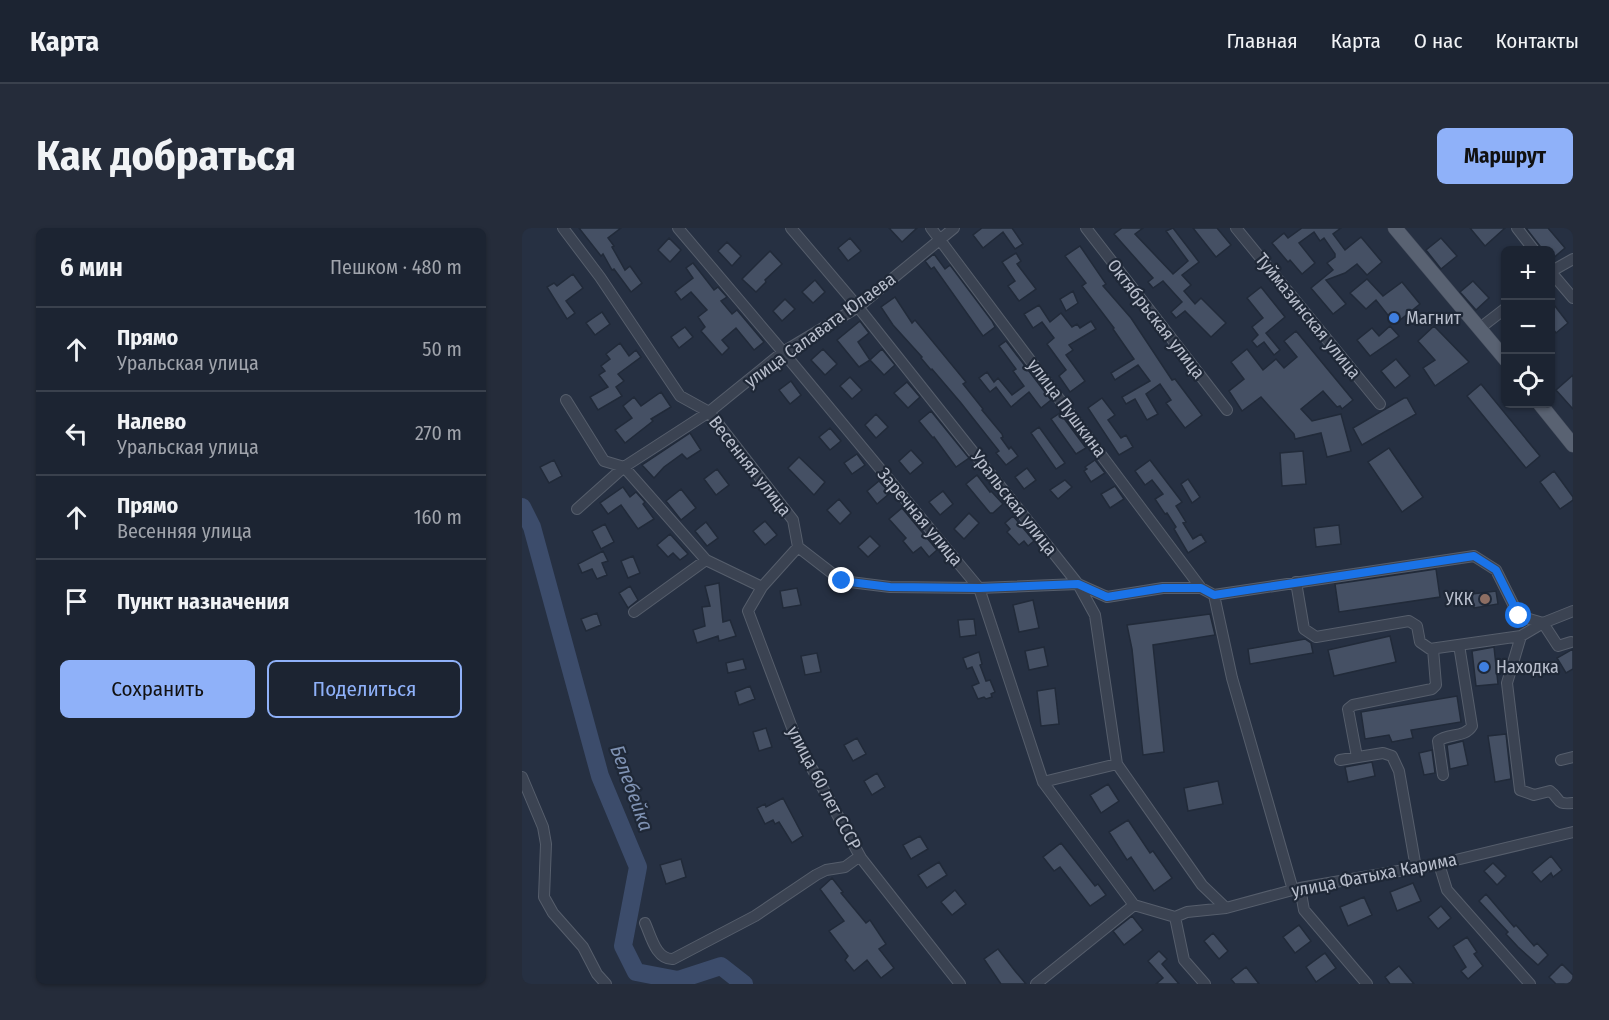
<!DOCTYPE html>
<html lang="ru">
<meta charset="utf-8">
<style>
body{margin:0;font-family:"Fira Sans Condensed",sans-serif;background:#252c3a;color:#f1f3f6}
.controls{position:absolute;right:18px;top:18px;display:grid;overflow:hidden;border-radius:9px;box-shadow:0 2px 4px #0004}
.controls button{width:54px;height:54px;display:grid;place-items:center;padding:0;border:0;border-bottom:2px solid #3a414d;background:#1c2432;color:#f1f3f6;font:30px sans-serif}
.stop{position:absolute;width:18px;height:18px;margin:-14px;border:4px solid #1a73e8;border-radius:50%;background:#fff}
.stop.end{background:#1a73e8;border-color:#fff;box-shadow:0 2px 6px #0008}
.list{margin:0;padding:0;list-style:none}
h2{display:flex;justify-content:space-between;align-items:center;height:78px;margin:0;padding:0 24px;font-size:26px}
h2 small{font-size:20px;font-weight:400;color:#a0a4ac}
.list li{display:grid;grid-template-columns:39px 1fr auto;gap:18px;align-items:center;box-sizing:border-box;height:84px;padding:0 24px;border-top:2px solid #3a414d}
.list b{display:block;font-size:22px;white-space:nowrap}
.list p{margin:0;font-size:20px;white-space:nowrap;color:#a0a4ac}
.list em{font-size:20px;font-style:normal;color:#a0a4ac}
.actions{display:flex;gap:12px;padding:18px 24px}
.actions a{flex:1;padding:14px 0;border:2px solid #8fb1f9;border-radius:9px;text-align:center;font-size:21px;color:#8fb1f9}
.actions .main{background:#8fb1f9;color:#111}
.icon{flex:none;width:33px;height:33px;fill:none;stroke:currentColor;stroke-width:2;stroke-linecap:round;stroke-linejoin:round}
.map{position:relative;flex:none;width:1051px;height:756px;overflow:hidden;border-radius:9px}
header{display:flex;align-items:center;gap:36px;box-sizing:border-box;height:84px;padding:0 30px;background:#1c2432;border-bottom:2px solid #3a414d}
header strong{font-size:28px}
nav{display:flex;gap:33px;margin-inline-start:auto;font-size:21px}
.intro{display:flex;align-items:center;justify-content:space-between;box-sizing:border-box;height:144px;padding:0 36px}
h1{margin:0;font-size:42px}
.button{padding:15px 27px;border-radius:9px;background:#8fb1f9;color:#111;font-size:21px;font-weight:700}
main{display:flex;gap:36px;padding:0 36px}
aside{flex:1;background:#1c2432;border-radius:9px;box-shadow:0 2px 4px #0004}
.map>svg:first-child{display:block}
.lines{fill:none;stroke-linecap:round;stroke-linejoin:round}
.river{stroke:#3c4c6b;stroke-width:18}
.building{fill:#455064;stroke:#212a39;stroke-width:1.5}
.minor-casing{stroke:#565e6c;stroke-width:12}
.major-casing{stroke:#444c5b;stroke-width:15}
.minor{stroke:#3b4352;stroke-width:10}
.major{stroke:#596272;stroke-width:14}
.route{stroke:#1a73e8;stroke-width:8}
.shop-dot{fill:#3f7fe0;stroke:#1f2837;stroke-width:2}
.education-dot{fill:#8d6e63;stroke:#1f2837;stroke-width:2}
.labels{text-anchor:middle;stroke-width:4.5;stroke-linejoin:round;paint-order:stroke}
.street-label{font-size:18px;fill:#b8becc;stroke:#1f2837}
.poi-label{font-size:18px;fill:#b8becc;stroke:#1f2837;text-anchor:start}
.water-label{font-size:20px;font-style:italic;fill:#7f92b3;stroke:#1f2837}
</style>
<header>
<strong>Карта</strong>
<nav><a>Главная</a><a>Карта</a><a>О нас</a><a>Контакты</a></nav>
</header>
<div class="intro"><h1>Как добраться</h1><a class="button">Маршрут</a></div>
<main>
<aside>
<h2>6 мин<small>Пешком · 480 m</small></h2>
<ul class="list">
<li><svg class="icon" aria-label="ahead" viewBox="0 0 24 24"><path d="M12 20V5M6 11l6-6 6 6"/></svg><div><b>Прямо</b><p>Уральская улица</p></div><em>50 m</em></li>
<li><svg class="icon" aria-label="left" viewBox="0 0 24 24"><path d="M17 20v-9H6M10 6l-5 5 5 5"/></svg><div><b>Налево</b><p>Уральская улица</p></div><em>270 m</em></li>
<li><svg class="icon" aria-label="ahead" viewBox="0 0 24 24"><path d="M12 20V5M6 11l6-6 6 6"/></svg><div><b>Прямо</b><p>Весенняя улица</p></div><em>160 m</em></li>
<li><svg class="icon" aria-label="arrive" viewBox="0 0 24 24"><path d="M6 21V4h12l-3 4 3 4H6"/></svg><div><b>Пункт назначения</b></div></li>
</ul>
<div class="actions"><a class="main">Сохранить</a><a>Поделиться</a></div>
</aside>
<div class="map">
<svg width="1051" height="756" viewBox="0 0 1051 756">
<rect width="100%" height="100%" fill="#263042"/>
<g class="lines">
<path class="river" d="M0 279 10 299 78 548 116 639 101 718 114 744 156 752 199 738 222 756"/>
</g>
<path class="building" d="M57 0H99L86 10 92 18 90 19 103 42 108 38 120 55 109 64 92 41 90 42 81 26 79 28Z
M367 0H395L380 14Z
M460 0H490L501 16 493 21 481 4 461 20 451 7Z
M600 0H621L613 6 651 46 666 33 644 3 651 0 677 34 660 47 669 57 662 63 673 76 679 70 704 95 689 109 663 83 654 90 649 84 660 74 641 53 631 60 626 54 631 50 592 6Z
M671 0H695L709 17 694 29Z
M780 0H819L811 6 823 22 839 9 860 34 845 47 835 36 823 45 804 52 824 76 811 86 789 60 811 42 805 35 813 29V26L802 10 798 13 792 4 777 15 793 35 780 46 768 32 766 34 750 15 762 5 766 10Z
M948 0H983L963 18Z
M1004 0H1026L1043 20 1029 32V22H1021Z
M147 10 159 22 148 34 136 22Z
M328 10 339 23 326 33 316 20Z
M919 10 935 28 919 41 904 22Z
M205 14 219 28 210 38 196 23Z
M558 18 584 56 581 58 609 90 650 152 653 151 680 187 663 200 644 175 649 172 638 156 624 166 636 186 625 192 613 171 604 176 600 169 628 153 616 137 593 152 589 145 612 131 591 101 592 100 560 58 564 55 543 28Z
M248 23 260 36 243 52 244 54 234 64 220 51Z
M494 25 499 33 495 36 514 61 497 73 486 58 493 53 480 34Z
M412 26 423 41 428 37 470 93 473 99 461 108 412 39 409 41 403 33Z
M171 35 192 62 196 59 205 69 199 73 210 86 215 82 242 114 232 122 214 100 200 112 207 120 200 127 179 103 183 99 176 89 185 82 169 64 159 72 153 64 171 50 164 40Z
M51 46 61 60 44 73 53 85 45 91 25 59 32 55 35 58Z
M845 51 861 68 880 54 898 76 873 96 854 72 844 81 828 65Z
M293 52 303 64 291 75 280 64Z
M951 53 967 70 954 82 938 64Z
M739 59 763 89 744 105 758 122 752 127 742 114 735 119 730 113 736 107 730 99 741 90 725 70Z
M551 63 556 75 544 83 538 71Z
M373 69 390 95 393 92 444 154 441 156 461 181 460 182 480 206 481 209 479 210 487 221 489 219 496 228 484 237 474 225 477 223 439 175 410 141 409 142 399 130 400 129 371 97 359 79Z
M263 71 273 81 260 93 251 83Z
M1029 73 1046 95 1034 105 1029 98Z
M517 77 528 94 539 85 550 99 555 96 558 100 569 93 574 101 547 117 551 122 544 127 563 153 548 164 537 148 544 142 525 116 532 110 520 94 511 100 502 86Z
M80 84 88 96 73 107 64 95Z
M338 93 347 105 336 114 348 132 337 139 315 112Z
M868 98 877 108 848 128 835 112 850 100 857 108Z
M912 98 947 134 913 158 901 140 913 132 896 113Z
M163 99 171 109 157 120 149 109Z
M774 103 831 172 820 181 818 178 815 179 801 163 779 181 790 193 819 186 829 223 805 229 799 205 773 211 772 206 739 169 720 183 707 163 722 151 709 134 725 121 741 142 754 131 762 140 775 129 762 113Z
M484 113 529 172 519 180 507 164 489 179 474 159 468 164 457 150 465 144 472 154 476 150 490 167 502 158 491 143 494 141 477 118Z
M98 115 107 128 114 122 119 129 96 146 102 153 94 159 100 168 76 182 68 169 86 159 77 147 83 143 79 138 88 131 84 126Z
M301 121 315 136 303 147 289 132Z
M360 121 373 137 362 147 348 132Z
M874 131 888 148 873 160 859 143Z
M1051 147V181L1034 162Z
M328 149 340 162 330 171 318 158Z
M269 153 279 167 268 176 257 162Z
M385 154 398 169 386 180 372 165Z
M959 156 1018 228 1004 240 945 168Z
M139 164 149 179 129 191 131 193 103 215 93 202 110 190 101 178 112 169 119 178Z
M580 170 593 187 586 192 599 210 604 207 611 219 597 227 566 180Z
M882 170H885L894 186 840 217 831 200Z
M409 183 447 230 434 239 412 209 411 210 397 193Z
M538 185 564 220 554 226 529 191Z
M354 186 366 199 354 210 343 197Z
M517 199 543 235 534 241 509 205Z
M308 200 319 213 308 222 297 209Z
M168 205 179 222 165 231 160 226 142 239 132 250 120 237Z
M867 220 901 269 880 284 846 234Z
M389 222 401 235 388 246 377 233Z
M781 223 784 256 760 258 758 225Z
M335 226 343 237 330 246 322 235Z
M277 229 303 254 292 267 266 240Z
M32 232 40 248 27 255 18 239Z
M573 232 583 245 569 254 562 243 565 241 563 239Z
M628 232 660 274 654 278 664 294 661 295 671 311 679 306 684 314 666 325 652 301 654 299 645 285 643 286 633 271 641 266 630 252 623 257 613 243Z
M505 240 514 252 502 261 493 249Z
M195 241 207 257 194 267 182 251Z
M1032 243 1051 269V272L1038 281 1018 254Z
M455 247 468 264 469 263 481 276 471 285H468L444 256Z
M666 251 678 269 670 275 659 256Z
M543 252 550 259 536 271 528 262Z
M357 253 368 265 355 276 345 263Z
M593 258 602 271 588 280 579 266Z
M101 259 108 269 114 264 123 274 121 276 132 291 116 301 99 277 86 286 78 275Z
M159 261 174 280 159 292 144 273Z
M421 263 431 276 418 287 407 274Z
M317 271 329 285 318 296 305 282Z
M380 280 415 322 407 329 399 319 391 325 381 313 384 310 367 291Z
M447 285 457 295 442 311 432 301Z
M491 288 512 313 506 318 502 313 497 317 485 304 488 301 483 295Z
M243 293 255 307 243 317 231 303Z
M184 294 196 310 185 318 173 303Z
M83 296 92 314 79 321 70 303Z
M817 297 819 316 794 319 792 300Z
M148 306 166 326 158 332 151 325 146 329 135 317Z
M348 308 358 318 346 329 336 319Z
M81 323 86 333 80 335 85 347 75 351 70 341 60 345 56 336Z
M111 328 118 345 106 350 99 333Z
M914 341 918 369 817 384 813 356Z
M197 355 201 394 208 392 214 408 197 413 196 408 175 415 171 402 183 398 180 379 188 378 183 358Z
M108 358 116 372 106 380 97 365Z
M275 360 279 377 261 380 258 363Z
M974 363 976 376 952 380 950 366Z
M511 372 517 400 497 404 491 377Z
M75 385 79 397 64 403 59 391Z
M688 386 693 407 631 417 642 524 621 527 610 421 605 397Z
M452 391 454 407 438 409 436 392Z
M868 408 874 434 812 448 806 422Z
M783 411 789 415 791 425 728 436 726 421Z
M522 419 526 438 507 442 503 423Z
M972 419 976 456 954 458 950 423Z
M1051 421V441L1044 445 1035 430Z
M457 424 460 436 458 437 464 453 468 452 473 464 469 466 470 469 464 471 462 469 456 471 450 458 457 455 450 439 445 441 441 430Z
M295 425 299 444 283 447 279 428Z
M221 431 224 441 206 445 204 435Z
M228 458 233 471 217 477 213 464Z
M533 460 537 496 519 498 515 463Z
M935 468 939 494 889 502 891 510 870 514 867 507 843 511 839 484Z
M244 500 250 519 237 523 231 504Z
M984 506 989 551 973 554 966 508Z
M335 510 344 526 331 533 322 517Z
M941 513 946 537 928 541 925 517Z
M910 522 913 545 902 547 897 525Z
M850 534 853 548 826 554 823 539Z
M355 545 363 559 350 567 342 553Z
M696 553 701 576 666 583 662 560Z
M586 556 597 573 579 585 568 567Z
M261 570 281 608 270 615 257 594 253 596 251 592 243 596 235 580 243 576 244 579Z
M606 592 628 625 631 623 650 650 632 663 609 629 605 632 587 604Z
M398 608 406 621 389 631 381 617Z
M539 615 573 658 576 656 584 667 568 678 538 639 532 643 521 629Z
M1029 628 1040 642 1031 649 1029 645 1019 654 1010 644Z
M159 631 164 649 144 656 138 637Z
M417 634 425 647 405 660 396 647Z
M971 635 984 648 975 657 962 643Z
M310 650 321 664 319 665 344 695 348 692 364 716 357 721 372 740 359 750 345 732 332 743 323 732 326 728 307 703 322 693 298 661Z
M891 655 899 673 875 683 868 664Z
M433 662 444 676 430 687 419 674Z
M964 666 992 699 994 697 1012 718 1015 715 1026 727 1016 737 996 719 984 706 986 704 957 673Z
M842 669 850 687 826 698 818 679Z
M919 678 929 690 916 701 906 689Z
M610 688 621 702 602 717 591 703Z
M777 697 789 713 773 725 761 709Z
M691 705 706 723 697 731 682 713Z
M945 709 955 724 952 726 961 738 946 751 939 743 944 739 931 718Z
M476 721 493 743 504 756H479L462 731Z
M637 723 645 731 640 736 657 756H634L641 750 626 733Z
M803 725 814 740 794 754 784 739Z
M1040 736 1051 747V756H1034L1027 749Z
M877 738 892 756H868L863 749Z
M724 739 737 756H713L709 751Z"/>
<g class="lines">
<defs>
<path id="minor" d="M41 0 78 49 158 168 187 184 271 292 276 319 320 353 368 359 457 360 556 356 573 387 595 536 680 657 704 680
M156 0 261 124 457 360 521 554 612 677
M269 0 336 79 556 356 585 369 641 360H679L692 367 952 328 974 342 997 388 1021 395 1051 383
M409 0 679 360
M564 0 705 182
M714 0 858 176
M995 0 1012 22
M1028 43 1051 70
M1028 44 1051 31
M958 100 984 80
M44 172 82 233 102 239 184 332
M55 281 102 239 187 184 261 124 336 79 432 0
M276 319 240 359 226 383 275 513 339 630 438 756
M774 354 782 401 794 409 887 393 895 398 898 414 908 421 999 408 1021 395 1036 418 1049 414
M692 367 710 450 771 662
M112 384 184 332 240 359
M999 408 985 455 998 562 1012 567 1028 563C1039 571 1033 577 1051 575
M835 529 826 481 831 477 910 461 914 457 911 421
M818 532 861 525 870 528 877 543 894 640
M1039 532 1051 529
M921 547 916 513C926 505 943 510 950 498L937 417
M0 549 21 599 24 616 22 669 31 685 61 719 75 746 84 756
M521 554 595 536
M917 636 925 662 1008 756
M778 660 782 682 845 756
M612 677 653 689 662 732 683 756
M653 689 665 684 704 680 778 660 917 636 1051 604
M123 695C129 708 134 732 151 731L233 688 294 647 304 642 323 639 338 628
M514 756 612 677"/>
<path id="major" d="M873 0 984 132
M1018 176 1051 217"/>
</defs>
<use href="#minor" class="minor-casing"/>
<use href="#major" class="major-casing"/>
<use href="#minor" class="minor"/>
<use href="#major" class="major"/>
</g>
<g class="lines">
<path class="route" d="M320 353 368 359 457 360 556 356 585 369 641 360H679L692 367 952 328 974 342 997 388"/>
</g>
<g class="shop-dot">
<circle cx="872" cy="90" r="6"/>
<circle cx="962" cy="439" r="6"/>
</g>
<circle class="education-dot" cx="963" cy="371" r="6"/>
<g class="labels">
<g class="street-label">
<text transform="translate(786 88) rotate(51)" y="6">Туймазинская улица</text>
<text transform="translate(634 91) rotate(52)" y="6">Октябрьская улица</text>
<text transform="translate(298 102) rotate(-36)" y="6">улица Салавата Юлаева</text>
<text transform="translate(545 180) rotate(53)" y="6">улица Пушкина</text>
<text transform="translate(228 238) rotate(52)" y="6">Весенняя улица</text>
<text transform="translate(492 275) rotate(52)" y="6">Уральская улица</text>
<text transform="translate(398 289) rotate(50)" y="6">Заречная улица</text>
<text transform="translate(302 560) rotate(62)" y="6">улица 60 лет СССР</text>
<text transform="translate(852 647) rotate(-11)" y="6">улица Фатыха Карима</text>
</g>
<g class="poi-label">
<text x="884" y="96">Магнит</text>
<text x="951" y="377" text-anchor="end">УКК</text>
<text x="974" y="445">Находка</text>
</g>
<g class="water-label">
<text transform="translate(110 560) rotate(70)" y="7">Белебейка</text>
</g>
</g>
</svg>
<div class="controls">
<button>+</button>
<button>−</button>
<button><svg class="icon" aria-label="locate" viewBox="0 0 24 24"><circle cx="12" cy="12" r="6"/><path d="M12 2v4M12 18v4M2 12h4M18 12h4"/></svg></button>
</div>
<div class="stop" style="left:997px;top:388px"></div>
<div class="stop end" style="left:320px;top:353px"></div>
</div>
</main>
